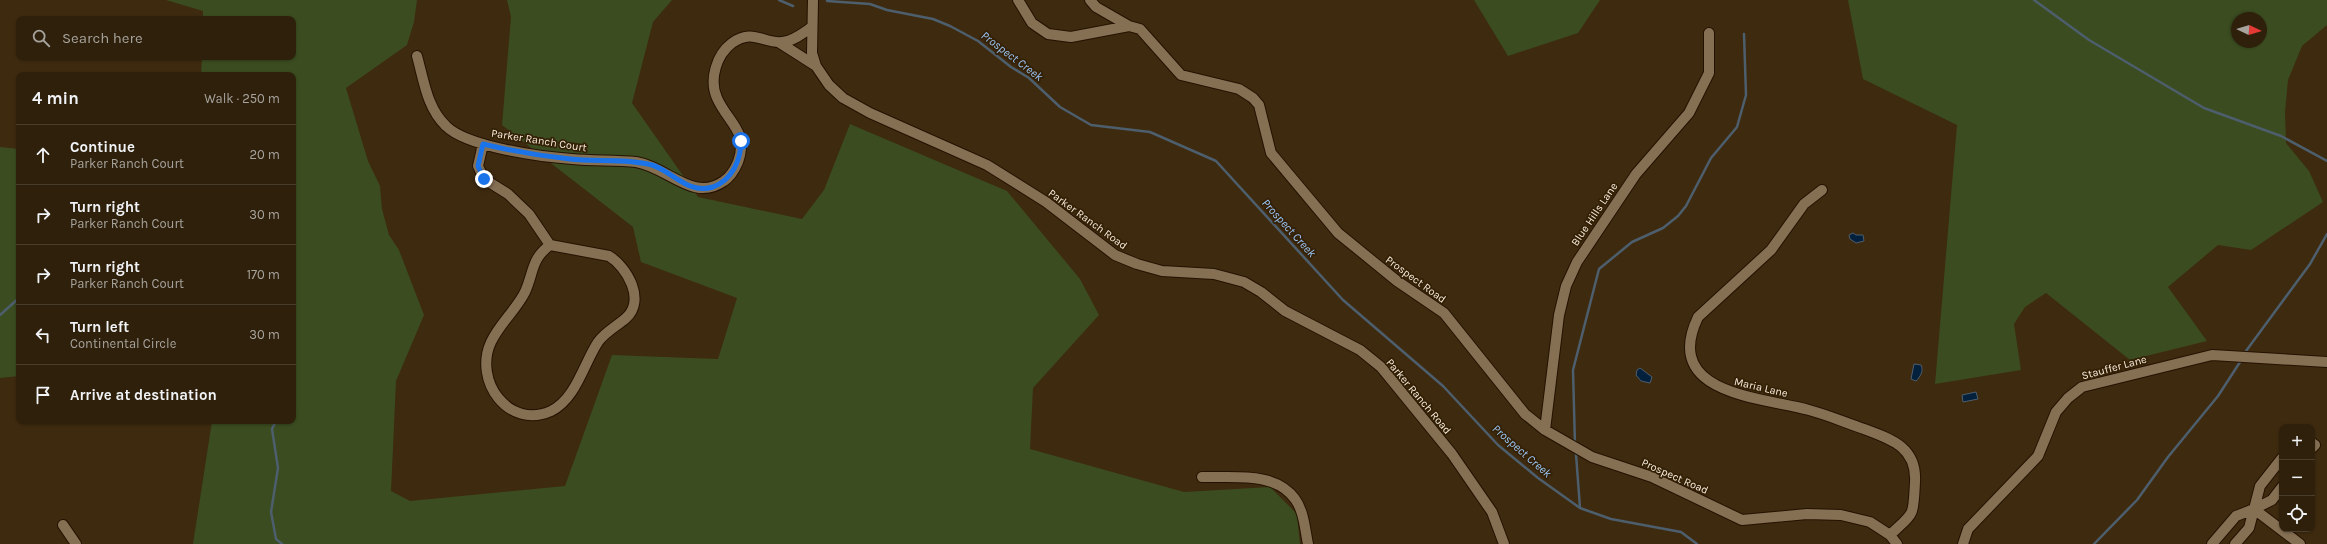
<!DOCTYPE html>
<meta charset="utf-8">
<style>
body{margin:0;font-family:Karla,sans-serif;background:#3a2d19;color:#f1f3f6}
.controls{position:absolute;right:12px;bottom:12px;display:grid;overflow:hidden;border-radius:8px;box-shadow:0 1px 3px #0004}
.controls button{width:36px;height:36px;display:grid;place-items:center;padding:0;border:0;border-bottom:1px solid #493e2c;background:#2e200b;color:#f1f3f6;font:20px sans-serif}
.compass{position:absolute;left:2231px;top:12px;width:36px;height:36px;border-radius:50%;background:#2e200b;box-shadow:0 1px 3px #0004;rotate:94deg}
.stop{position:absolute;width:12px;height:12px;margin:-9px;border:3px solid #1a73e8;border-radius:50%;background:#fff}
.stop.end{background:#1a73e8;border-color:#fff;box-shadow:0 1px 4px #0008}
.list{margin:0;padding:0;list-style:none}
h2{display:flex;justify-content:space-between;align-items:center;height:52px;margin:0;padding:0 16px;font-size:17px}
h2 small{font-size:13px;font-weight:400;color:#a7a39d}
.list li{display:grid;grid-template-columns:26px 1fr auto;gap:12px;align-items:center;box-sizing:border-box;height:60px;padding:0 16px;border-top:1px solid #493e2c}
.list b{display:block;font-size:15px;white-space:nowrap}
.list p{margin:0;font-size:13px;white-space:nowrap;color:#a7a39d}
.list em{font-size:13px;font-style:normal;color:#a7a39d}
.icon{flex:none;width:22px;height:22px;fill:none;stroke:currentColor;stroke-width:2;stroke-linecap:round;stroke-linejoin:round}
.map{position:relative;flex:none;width:2327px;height:544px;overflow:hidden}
.search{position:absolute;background:#2e200b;box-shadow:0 1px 3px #0004;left:16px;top:16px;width:280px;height:44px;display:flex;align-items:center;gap:10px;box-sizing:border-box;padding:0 14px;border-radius:8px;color:#a7a39d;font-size:15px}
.panel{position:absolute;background:#2e200b;box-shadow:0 1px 3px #0004;left:16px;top:72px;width:280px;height:352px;border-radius:8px}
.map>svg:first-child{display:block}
.green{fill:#3b4c20;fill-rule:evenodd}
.water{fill:#03203d;stroke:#4d5e6d}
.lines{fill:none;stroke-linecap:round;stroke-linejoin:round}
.stream{stroke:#4d5e6d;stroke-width:2.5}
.minor-casing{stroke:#241200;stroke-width:12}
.minor{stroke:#867054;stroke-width:10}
.route{stroke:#1a73e8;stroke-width:5}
.labels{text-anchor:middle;stroke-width:3.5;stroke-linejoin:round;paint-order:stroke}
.street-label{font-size:11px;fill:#faedde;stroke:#332005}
.water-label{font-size:12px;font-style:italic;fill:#9ac6f7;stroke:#332005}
</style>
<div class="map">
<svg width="2327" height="544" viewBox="0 0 2327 544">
<rect width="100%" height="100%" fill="#3e2a0f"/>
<path class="green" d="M166 0H417L414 22 407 45 346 88 368 161 380 186 382 209 389 235 399 250 424 315 396 381 391 491 410 501 565 486 612 355 718 359 737 298 641 262 633 227 502 125 511 17 507 0H672L653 22 632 103 698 197 802 219 824 190 850 124 1007 191 1080 279 1099 315 1033 388 1030 449 1184 492 1270 487 1297 514 1300 544H193L212 421H293V75H201L202 57H293V19H203V11Z
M1474 0H1600L1578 33 1508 56Z
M1848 0H2327V25L2302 46 2288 80 2285 112 2286 143 2309 171 2323 202 2251 250 2218 245 2168 287 2207 341 2130 360 2046 293 2025 307 2014 324 2021 370 1935 384 1957 125 1863 79ZM2237 18H2261V42H2237Z
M0 147 19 149V376L0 378Z"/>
<path class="water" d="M1853 233 1856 235H1863L1864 241 1856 243 1850 239 1849 235Z
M1914 364 1921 365C1924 371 1920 377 1916 381L1911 379Z
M1640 368 1652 377 1650 383 1641 381 1636 375 1637 370Z
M1976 392 1978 399 1963 402 1962 395Z"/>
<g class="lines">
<path class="stream" d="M779 0 793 6
M2034 0 2089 40 2204 108 2281 136 2327 161
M827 1 870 4 887 10 933 19 950 26 978 41 1011 67 1029 78 1060 107 1091 125 1150 132 1216 161 1343 300 1443 386 1498 445 1538 478 1580 508 1611 519 1681 532 1697 544
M0 315 19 298
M2246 351 2310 264 2327 234
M276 421 272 429 278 468 271 512 276 539 282 544
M1575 445 1573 370 1599 269 1632 242 1663 228 1678 216 1686 206 1711 158 1737 127 1746 95 1744 34
M1576 454 1580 508
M2094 544 2137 500 2168 457 2218 396 2242 359"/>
<defs>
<path id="minor" d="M813 0 812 53 816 66 829 85 843 98 870 113 987 165 1046 202 1115 255 1137 264 1162 271 1214 274 1244 282 1261 292 1285 311 1360 350 1381 367 1452 454 1492 512 1504 544
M1018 0 1032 23 1048 34 1071 37 1129 26 1140 29 1181 75 1239 89 1253 98 1259 105 1271 153 1338 233 1397 281 1444 313 1525 414 1545 430 1592 457 1652 477 1742 520 1807 514 1841 515 1870 522 1890 535 1897 544
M1090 0 1096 7 1129 26
M780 43 816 66
M417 56C424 81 427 108 446 126 467 147 541 157 572 159 593 161 615 160 636 162 668 167 693 203 724 181 730 177 735 169 738 162 749 131 728 123 717 98 709 80 716 55 732 43 753 28 764 44 782 42 792 42 803 33 812 27
M483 144 478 166 484 179 508 194 529 214 550 245
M1822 190 1804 204 1771 250 1698 317C1661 395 1762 397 1809 410 1828 415 1846 423 1864 429 1891 439 1917 447 1915 482 1913 518 1915 511 1890 535
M550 245 609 256C627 267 646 300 626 318 617 326 605 332 598 342 584 363 576 399 551 411 509 430 473 381 491 342 500 323 516 310 525 292 534 272 531 259 550 245Z
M1545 430 1559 315 1566 286 1577 262 1636 174 1689 113 1709 73V33
M2312 443 2315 445 2312 448
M1202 477C1233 478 1275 471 1295 499 1304 511 1305 530 1308 544
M2254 509 2260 486 2282 458
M2254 509 2300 544
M2254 509 2272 500 2282 487
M63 525 76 544
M1963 544 1968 529 2038 456 2056 412 2068 398 2082 387 2212 355 2327 362
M2212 544 2236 516 2254 509 2249 528 2235 544"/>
</defs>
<use href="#minor" class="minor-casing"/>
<use href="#minor" class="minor"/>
</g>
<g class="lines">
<path class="route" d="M484 179 478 166 483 144C512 151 541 156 570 159 597 162 626 158 652 165 672 171 688 195 713 187 732 180 741 160 741 141"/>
</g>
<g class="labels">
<g class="street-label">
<text transform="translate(539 140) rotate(9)" y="4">Parker Ranch Court</text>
<text transform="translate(1594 214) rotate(-56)" y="4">Blue Hills Lane</text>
<text transform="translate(1088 219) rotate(36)" y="4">Parker Ranch Road</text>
<text transform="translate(1416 279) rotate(36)" y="4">Prospect Road</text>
<text transform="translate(2114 367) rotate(-15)" y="4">Stauffer Lane</text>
<text transform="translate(1761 387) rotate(13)" y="4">Maria Lane</text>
<text transform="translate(1419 396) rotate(50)" y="4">Parker Ranch Road</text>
<text transform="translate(1675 476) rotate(24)" y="4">Prospect Road</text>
</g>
<g class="water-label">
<text transform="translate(1012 56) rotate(37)" y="4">Prospect Creek</text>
<text transform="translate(1289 228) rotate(48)" y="4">Prospect Creek</text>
<text transform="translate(1522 451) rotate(41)" y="4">Prospect Creek</text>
</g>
</g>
</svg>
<div class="controls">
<button>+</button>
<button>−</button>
<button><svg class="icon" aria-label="locate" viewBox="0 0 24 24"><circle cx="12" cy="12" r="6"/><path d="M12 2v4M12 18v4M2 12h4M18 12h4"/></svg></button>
</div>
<svg class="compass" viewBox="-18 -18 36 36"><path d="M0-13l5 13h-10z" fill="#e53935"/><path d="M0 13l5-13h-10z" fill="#a7a39d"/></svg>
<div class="stop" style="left:741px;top:141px"></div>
<div class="stop end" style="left:484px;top:179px"></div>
<div class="search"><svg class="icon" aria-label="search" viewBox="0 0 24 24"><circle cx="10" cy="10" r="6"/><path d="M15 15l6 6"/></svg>Search here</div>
<section class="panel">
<h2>4 min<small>Walk · 250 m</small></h2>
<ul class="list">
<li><svg class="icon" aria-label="ahead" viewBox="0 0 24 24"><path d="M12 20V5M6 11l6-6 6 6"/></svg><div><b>Continue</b><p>Parker Ranch Court</p></div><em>20 m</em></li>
<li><svg class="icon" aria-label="right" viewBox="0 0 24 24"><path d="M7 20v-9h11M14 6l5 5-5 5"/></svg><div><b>Turn right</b><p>Parker Ranch Court</p></div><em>30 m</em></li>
<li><svg class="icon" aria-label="right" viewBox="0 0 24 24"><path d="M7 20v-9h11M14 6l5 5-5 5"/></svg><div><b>Turn right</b><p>Parker Ranch Court</p></div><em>170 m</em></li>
<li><svg class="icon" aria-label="left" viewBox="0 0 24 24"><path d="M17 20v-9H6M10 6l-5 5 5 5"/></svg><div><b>Turn left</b><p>Continental Circle</p></div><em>30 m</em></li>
<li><svg class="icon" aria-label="arrive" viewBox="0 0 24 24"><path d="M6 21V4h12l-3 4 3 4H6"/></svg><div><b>Arrive at destination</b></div></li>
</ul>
</section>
</div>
